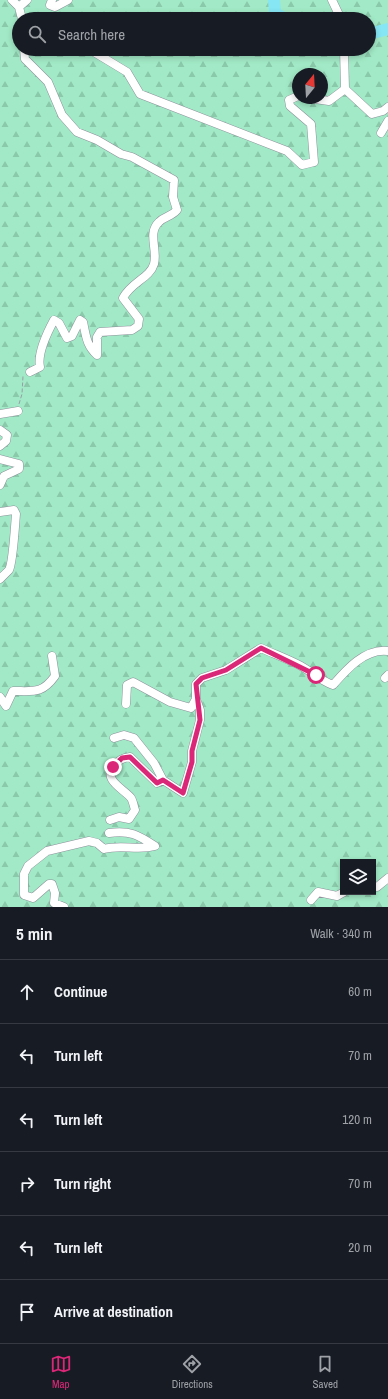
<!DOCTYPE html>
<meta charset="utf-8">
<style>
body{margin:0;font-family:"Archivo Narrow",sans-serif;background:#242831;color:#f1f3f6}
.controls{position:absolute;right:12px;bottom:12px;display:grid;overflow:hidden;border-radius:0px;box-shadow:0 2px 6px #0003}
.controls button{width:36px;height:36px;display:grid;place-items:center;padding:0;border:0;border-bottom:1px solid #363941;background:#171b24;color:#f1f3f6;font:20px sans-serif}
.compass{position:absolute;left:292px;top:68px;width:36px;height:36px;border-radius:50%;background:#171b24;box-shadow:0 2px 6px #0003;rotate:18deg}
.stop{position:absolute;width:12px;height:12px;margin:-9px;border:3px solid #db2777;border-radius:50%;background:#fff}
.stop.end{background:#db2777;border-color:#fff;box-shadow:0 1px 4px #0008}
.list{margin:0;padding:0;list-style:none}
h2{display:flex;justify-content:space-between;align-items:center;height:52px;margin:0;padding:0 16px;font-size:17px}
h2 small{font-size:13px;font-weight:400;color:#9ea1a6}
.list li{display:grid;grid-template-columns:26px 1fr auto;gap:12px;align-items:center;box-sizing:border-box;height:64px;padding:0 16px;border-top:1px solid #363941}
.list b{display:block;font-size:15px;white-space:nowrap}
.list em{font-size:13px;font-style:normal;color:#9ea1a6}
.icon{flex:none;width:22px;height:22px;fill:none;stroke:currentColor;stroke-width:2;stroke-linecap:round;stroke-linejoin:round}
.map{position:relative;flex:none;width:388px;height:907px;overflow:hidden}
.search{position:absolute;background:#171b24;box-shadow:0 2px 6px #0003;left:12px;right:12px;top:12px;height:44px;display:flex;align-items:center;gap:10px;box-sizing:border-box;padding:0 14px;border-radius:22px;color:#9ea1a6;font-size:15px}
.sheet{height:436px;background:#171b24}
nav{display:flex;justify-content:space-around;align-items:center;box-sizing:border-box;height:56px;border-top:1px solid #363941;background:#171b24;font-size:11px;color:#9ea1a6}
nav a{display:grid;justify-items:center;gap:2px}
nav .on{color:#db2777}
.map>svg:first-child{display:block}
.forest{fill:url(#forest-firs);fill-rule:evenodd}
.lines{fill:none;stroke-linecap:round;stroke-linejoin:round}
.river{stroke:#86e6f4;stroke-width:12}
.minor-casing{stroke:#8c929a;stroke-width:9}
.path{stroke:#999ea4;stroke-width:1;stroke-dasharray:4 2;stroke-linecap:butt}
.minor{stroke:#fff;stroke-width:8}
.route{stroke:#db2777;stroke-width:5}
</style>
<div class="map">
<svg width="388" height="907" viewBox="0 0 388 907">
<defs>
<pattern id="forest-firs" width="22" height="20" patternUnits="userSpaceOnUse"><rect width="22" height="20" fill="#a2eac7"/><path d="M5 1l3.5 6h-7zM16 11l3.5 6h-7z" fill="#8bc9ab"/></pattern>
</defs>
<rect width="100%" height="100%" fill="#e8eff7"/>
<path class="forest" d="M0 0H388V907H0ZM19 19H369V49H19ZM298 74H322V98H298ZM343 862H373V892H343Z"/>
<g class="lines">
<path class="river" d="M274 0 275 13 285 19
M369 34 388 29"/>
<defs>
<path id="minor" d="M12 0 19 7 22 19
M52 0 50 5 55 7 68 0
M332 0 341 19
M19 7 27 0
M24 49 25 59 48 82 62 115 77 132 97 140 121 154 132 157 174 180 173 197 177 210C171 217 165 216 159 222 147 233 158 250 154 264 150 278 131 282 123 298L139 319 138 326 132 330 100 332 97 337V355C86 345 86 335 83 322L80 320 72 336 67 338 59 323 54 320C47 333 37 353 40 367L30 372
M89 49 127 72 140 94 287 151 302 165 314 162 311 124 290 106 289 100 298 96
M345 89 372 114 383 111 388 107
M308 98 329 101 345 89 344 49
M381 133 388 121
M0 414 18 411
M0 430 7 435 6 441 0 446
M0 459 19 464V469L4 476 0 485
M0 512 14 510 16 514C15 525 13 563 9 570 6 573 3 576 0 579
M385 678 388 675
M0 697 6 706 13 691C34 691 42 694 55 676L52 656
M126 704 127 685 133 682 170 702 191 708 196 699V684L202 678 226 670 261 648C274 654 288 659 301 666 312 672 321 681 333 685 346 670 365 648 388 651
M114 738 124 735 134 738 154 763 163 780 183 793 192 762V751L200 720V710L196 699
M110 820 119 817 129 819 135 810C134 807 133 801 131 798 124 789 102 780 114 766 119 760 122 758 130 757L157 783 163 780
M373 887H377L388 878
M311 900 318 892 337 896 344 892
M64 907 54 903 55 893 52 884H49L33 898 24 895V874L28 866 47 851 89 841 97 843 104 849C122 844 137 851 155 846 138 835 130 830 109 833"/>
</defs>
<use href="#minor" class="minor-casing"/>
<path class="path" d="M19 404 22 394 23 376"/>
<use href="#minor" class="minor"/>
</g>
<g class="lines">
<path class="route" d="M113 767 122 758 130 757 157 783 163 780 183 793 192 762V751L200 720 196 684 202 678 226 670 261 648 316 675"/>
</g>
</svg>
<div class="controls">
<button><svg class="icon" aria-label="layers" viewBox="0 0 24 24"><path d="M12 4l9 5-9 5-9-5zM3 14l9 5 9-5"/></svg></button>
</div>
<svg class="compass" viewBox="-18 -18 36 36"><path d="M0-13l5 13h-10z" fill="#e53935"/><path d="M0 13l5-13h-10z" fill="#9ea1a6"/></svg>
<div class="stop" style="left:316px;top:675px"></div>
<div class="stop end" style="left:113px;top:767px"></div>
<div class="search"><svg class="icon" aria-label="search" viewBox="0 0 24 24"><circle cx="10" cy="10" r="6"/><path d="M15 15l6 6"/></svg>Search here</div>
</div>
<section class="sheet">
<h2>5 min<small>Walk · 340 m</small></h2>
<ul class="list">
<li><svg class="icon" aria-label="ahead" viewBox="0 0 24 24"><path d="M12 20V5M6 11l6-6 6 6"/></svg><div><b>Continue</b></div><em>60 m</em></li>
<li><svg class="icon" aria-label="left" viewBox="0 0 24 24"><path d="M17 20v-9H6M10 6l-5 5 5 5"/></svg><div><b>Turn left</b></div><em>70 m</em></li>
<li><svg class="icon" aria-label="left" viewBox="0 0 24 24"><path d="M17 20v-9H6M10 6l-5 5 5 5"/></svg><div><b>Turn left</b></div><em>120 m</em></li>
<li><svg class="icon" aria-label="right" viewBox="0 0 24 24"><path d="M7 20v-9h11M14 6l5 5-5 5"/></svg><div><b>Turn right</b></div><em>70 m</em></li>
<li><svg class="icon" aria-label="left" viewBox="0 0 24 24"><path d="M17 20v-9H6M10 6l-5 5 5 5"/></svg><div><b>Turn left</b></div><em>20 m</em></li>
<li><svg class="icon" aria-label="arrive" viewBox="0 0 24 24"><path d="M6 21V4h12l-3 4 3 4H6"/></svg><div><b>Arrive at destination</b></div></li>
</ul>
</section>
<nav>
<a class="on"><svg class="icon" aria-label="map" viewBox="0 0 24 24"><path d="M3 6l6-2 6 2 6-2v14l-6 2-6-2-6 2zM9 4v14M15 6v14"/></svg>Map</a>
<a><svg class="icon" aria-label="directions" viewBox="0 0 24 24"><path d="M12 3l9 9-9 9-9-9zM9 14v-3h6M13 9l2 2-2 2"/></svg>Directions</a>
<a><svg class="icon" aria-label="saved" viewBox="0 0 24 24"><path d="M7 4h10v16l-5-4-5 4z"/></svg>Saved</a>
</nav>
